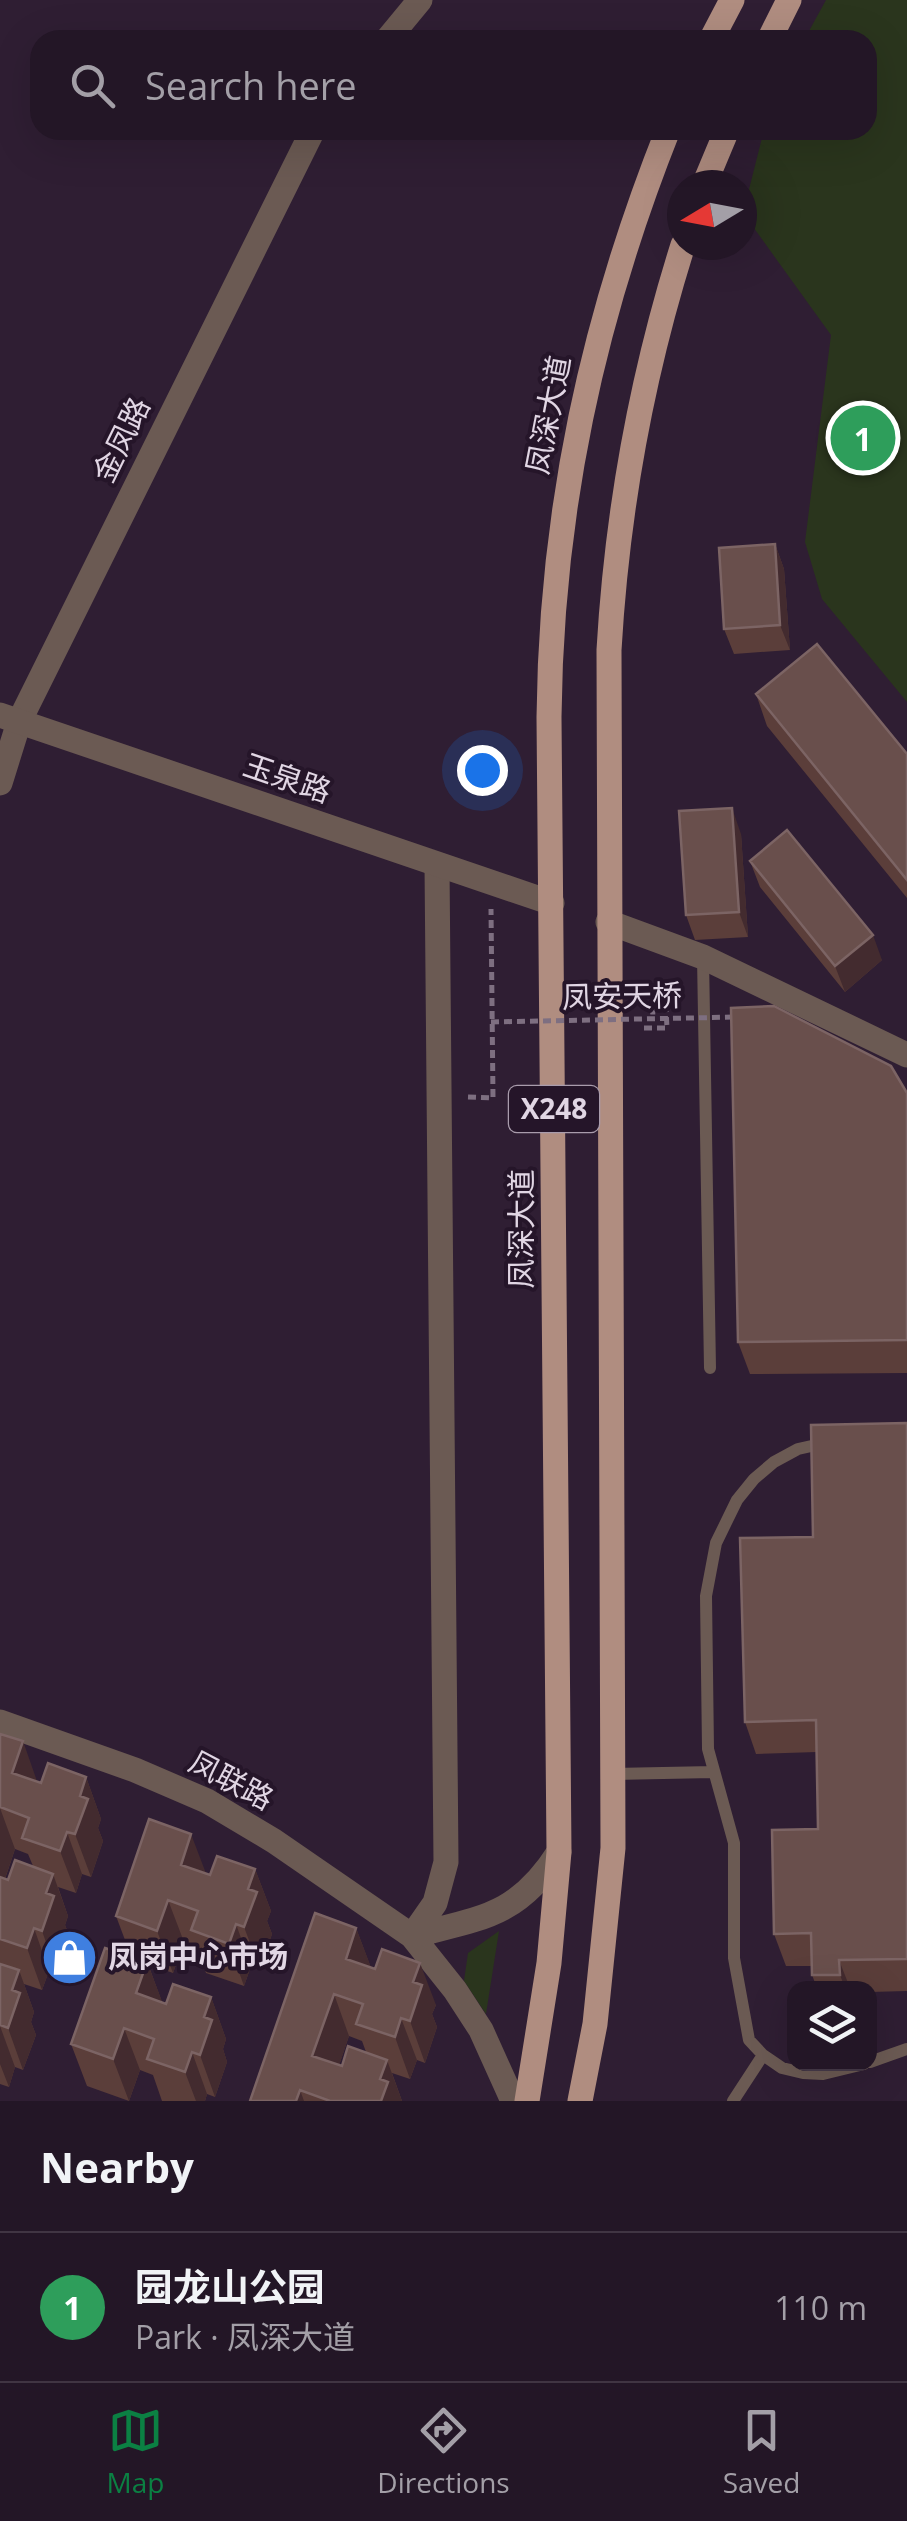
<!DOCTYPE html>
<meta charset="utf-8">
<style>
body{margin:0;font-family:"Open Sans","Noto Sans SC",sans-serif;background:#2f2332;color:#f1f3f6}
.controls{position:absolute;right:30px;bottom:30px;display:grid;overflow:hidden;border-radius:20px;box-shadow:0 10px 40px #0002}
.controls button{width:90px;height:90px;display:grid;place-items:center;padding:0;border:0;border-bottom:2px solid #403543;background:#231626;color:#f1f3f6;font:50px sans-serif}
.compass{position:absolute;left:667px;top:170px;width:90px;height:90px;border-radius:50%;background:#231626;box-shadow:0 10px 40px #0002;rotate:260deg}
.you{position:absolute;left:482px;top:770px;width:35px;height:35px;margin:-25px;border:8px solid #fff;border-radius:50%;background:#1a73e8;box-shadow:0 0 0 15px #1a73e833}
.badge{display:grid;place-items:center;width:65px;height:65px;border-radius:50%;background:#0b8043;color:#fff;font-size:32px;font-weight:700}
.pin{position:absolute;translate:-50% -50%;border:5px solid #fff;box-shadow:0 2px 10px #0006}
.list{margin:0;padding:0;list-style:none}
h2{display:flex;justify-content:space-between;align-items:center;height:130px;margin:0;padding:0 40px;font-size:42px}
h2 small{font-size:32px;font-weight:400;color:#a39fa7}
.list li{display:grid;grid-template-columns:65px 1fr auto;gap:30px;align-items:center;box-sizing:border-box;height:150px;padding:0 40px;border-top:2px solid #403543}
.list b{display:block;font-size:38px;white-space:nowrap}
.list p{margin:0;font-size:32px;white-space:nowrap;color:#a39fa7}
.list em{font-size:32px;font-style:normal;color:#a39fa7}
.icon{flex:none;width:55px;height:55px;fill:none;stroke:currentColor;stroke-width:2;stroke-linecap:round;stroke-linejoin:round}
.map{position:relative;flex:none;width:907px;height:2101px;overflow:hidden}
.search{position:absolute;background:#231626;box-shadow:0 10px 40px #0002;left:30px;right:30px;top:30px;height:110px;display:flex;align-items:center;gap:25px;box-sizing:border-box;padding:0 35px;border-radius:30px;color:#a39fa7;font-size:38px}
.sheet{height:280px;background:#231626}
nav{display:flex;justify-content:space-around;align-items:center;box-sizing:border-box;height:140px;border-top:2px solid #403543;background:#231626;font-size:28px;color:#a39fa7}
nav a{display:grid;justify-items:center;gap:5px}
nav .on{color:#0b8043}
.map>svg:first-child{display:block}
.green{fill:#2a351d}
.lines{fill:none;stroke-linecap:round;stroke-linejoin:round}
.path{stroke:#7e6f81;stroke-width:5;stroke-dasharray:8 5;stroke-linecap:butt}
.service{stroke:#6b5a53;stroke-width:12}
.minor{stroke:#6b5a53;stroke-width:25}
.tertiary{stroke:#6b5a53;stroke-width:25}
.primary{stroke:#b08d80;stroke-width:25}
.path-bridge{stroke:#7e6f81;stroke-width:5;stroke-dasharray:8 5;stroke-linecap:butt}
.wall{fill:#5b3e3a;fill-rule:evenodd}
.shaded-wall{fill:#432b2f}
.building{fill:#694f4c;stroke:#7c6464;stroke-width:2.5}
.labels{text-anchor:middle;stroke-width:8;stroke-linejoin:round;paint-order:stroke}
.shield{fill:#251529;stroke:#a99cac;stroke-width:2.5}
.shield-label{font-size:28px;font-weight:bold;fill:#e1d6e4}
.street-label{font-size:30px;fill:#e1d6e4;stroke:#251529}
.poi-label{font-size:30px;font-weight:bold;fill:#e1d6e4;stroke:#251529;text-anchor:start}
</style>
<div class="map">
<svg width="907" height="2101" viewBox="0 0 907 2101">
<rect width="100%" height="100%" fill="#2f1e33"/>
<path class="green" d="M826 0H907V702L822 599 805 542 831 335 743 213 764 130H867V40H804Z
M499 1931 486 2014 464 1981 468 1953Z"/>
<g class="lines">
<path class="path" d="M644 1028H667L665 990 662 987 652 992 653 1019
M468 1097 493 1098 491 909"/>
<path class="service" d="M703 957 710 1368
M825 1443 798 1449 774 1462 754 1479 737 1500 716 1543 706 1596 708 1749 734 1843V1958L749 2040 763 2055 782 2068 803 2073 823 2074 864 2064
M613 1774 713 1772
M870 2062 907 2049
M733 2101 763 2055"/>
<path class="minor" d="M387 40 420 0
M0 783 19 722 313 130
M608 922 703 957 907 1055
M0 1722 135 1770 207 1801 274 1841 412 1936 455 1990 481 2030 513 2101
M412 1936 435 1903 446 1862 437 865
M412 1936C480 1918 518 1917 559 1852"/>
<path class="tertiary" d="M0 715 552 903"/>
<path class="primary" d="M711 40 732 0
M769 40 789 0
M704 185 727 130
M527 2101 549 1963 559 1852 549 717C551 511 592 321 668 130
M580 2101 595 2024 613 1848 609 650C617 511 641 378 683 245"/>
<path class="path-bridge" d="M491 1022 738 1017"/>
</g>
<path class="wall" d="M775 544 784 569 790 650 734 654 724 629Z
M756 694 907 754V898L767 726Z
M741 834 748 937 695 940 686 915Z
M750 861 882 960 845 992 760 887Z
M907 1093V1373L750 1374 738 1342Z
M907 1423V1991L870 1992V1988H817L812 1975V1966H786L774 1934 818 1829 817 1752 756 1754 745 1722 813 1537Z
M0 1734 37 1782 41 1783 86 1777 101 1819 98 1828 103 1841 91 1877 82 1874 76 1893 58 1887 68 1916 65 1925 70 1938 57 1973 49 1971 42 1990 24 1984 34 2012 31 2022 36 2035 23 2070 15 2067 9 2087 0 2084ZM15 1849 28 1854 33 1866 8 1880 5 1879Z
M255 1869 271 1911 267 1921 272 1934 260 1969 251 1966 244 1986 206 1973 197 1947 184 1942 173 1973 148 1964 162 2002 166 2004 211 1997 226 2039 223 2049 227 2062 215 2097 207 2094 205 2101H162L153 2075 140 2070 129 2101 87 2086 71 2044 131 1956 116 1916 206 1874 210 1875Z
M356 1928 371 1968 436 2005 432 2014 437 2027 425 2063 417 2060 410 2079 392 2073 402 2101H250ZM349 2036 362 2041 366 2052 342 2066 339 2065Z"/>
<path class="shaded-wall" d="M775 544 784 569 790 650 780 625Z
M732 808 741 834 748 937 739 912Z
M873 935 882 960 845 992 835 966Z
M23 1741 38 1784 12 1773Z
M86 1777 101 1819 98 1828 103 1841 91 1877 75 1834 80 1796Z
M0 1808 15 1849 0 1893Z
M67 1832 82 1874 76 1893 60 1851Z
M191 1834 207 1876 181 1865Z
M255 1869 271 1911 267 1921 272 1934 260 1969 244 1927 248 1889Z
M53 1874 68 1916 65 1925 70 1938 57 1973 42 1931 46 1893Z
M168 1900 184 1942 173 1973 157 1931Z
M236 1924 251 1966 244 1986 229 1944Z
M34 1928 49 1971 42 1990 27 1948Z
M356 1928 372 1970 346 1959Z
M839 1960 850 1988H845L840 1975Z
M147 1962 163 2004 136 1993Z
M420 1963 436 2005 432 2014 437 2027 425 2063 410 2021 413 1982Z
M19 1970 34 2012 31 2022 36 2035 23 2070 8 2028 12 1990Z
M334 1994 349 2036 328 2098 312 2056Z
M211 1997 226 2039 223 2049 227 2062 215 2097 200 2055 204 2017Z
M401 2018 417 2060 410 2079 395 2037Z
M0 2026 15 2067 9 2087 0 2064Z
M124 2028 140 2070 129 2101 113 2059Z
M192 2052 207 2094 205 2101H196L185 2072Z
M387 2060 402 2101H381L380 2079Z
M300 2090 304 2101H296Z"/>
<path class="building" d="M775 544 780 625 724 629 719 548Z
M817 644 907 754V880L756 694Z
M732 808 739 912 686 915 679 811Z
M787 830 873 935 835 966 750 861Z
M774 1006 891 1066 907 1093V1340L738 1342 731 1008Z
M907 1423V1959L839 1960 840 1975H812L811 1933 774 1934 772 1830 818 1829 816 1720 745 1722 740 1538 813 1537 811 1425Z
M0 1734 23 1741 12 1773 41 1783 48 1763 86 1777 80 1796 88 1799 75 1834 67 1832 60 1851 22 1838 29 1818 0 1807Z
M149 1819 191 1834 181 1865 210 1875 217 1856 255 1869 248 1889 257 1892 244 1927 236 1924 229 1944 191 1930 198 1911 168 1900 157 1931 116 1916Z
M15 1860 53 1874 46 1893 54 1896 42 1931 34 1928 27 1948 0 1939V1877L8 1880Z
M315 1913 356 1928 346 1959 375 1969 382 1949 420 1963 413 1982 422 1985 410 2021 401 2018 395 2037 356 2024 363 2004 334 1994 312 2056 342 2066 348 2046 387 2060 380 2079 388 2082 381 2101H330L300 2090 296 2101H250Z
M105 1948 147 1962 136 1993 166 2004 173 1984 211 1997 204 2017 212 2020 200 2055 192 2052 185 2072 147 2059 154 2039 124 2028 113 2059 71 2044Z
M0 1964 19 1970 12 1990 20 1993 8 2028 0 2025Z"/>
<defs>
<symbol id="shop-disc" viewBox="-11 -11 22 22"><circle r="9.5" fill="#3f7fe0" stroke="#251529"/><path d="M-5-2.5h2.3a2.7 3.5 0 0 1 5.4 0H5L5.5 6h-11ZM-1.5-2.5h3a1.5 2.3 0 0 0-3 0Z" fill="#fff"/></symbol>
</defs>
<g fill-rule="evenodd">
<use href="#shop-disc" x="38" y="1926" width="63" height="63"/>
</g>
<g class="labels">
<rect class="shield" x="509" y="1086" width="90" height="46" rx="8"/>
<g class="shield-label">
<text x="554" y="1119">X248</text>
</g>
<g class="street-label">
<text transform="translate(549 415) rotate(-79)" y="10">凤深大道</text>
<text transform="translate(122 440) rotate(-64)" y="10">金凤路</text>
<text transform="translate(287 779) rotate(19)" y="10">玉泉路</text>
<text transform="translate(622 997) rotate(-1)" y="10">凤安天桥</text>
<text transform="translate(522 1229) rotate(-90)" y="10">凤深大道</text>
<text transform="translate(231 1781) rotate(28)" y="10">凤联路</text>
</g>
<g class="poi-label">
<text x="108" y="1967">凤岗中心市场</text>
</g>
</g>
</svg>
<div class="controls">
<button><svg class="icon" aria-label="layers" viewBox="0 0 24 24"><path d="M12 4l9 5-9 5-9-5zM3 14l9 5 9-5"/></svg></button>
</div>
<svg class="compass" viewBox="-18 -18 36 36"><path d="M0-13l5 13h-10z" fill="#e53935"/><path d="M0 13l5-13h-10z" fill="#a39fa7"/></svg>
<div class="you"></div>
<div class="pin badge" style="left:863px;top:438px;background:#2e9e5b">1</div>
<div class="search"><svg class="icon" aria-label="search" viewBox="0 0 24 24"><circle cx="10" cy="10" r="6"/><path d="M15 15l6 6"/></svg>Search here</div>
</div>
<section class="sheet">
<h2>Nearby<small></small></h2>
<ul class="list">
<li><span class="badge" style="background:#2e9e5b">1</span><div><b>园龙山公园</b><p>Park · 凤深大道</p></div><em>110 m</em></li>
</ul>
</section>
<nav>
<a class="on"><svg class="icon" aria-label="map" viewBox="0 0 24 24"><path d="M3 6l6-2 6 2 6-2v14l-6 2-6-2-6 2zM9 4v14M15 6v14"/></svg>Map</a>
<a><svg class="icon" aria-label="directions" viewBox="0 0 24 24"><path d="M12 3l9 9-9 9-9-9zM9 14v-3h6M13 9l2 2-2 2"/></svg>Directions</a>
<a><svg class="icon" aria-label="saved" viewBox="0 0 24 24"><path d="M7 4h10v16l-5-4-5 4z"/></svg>Saved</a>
</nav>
